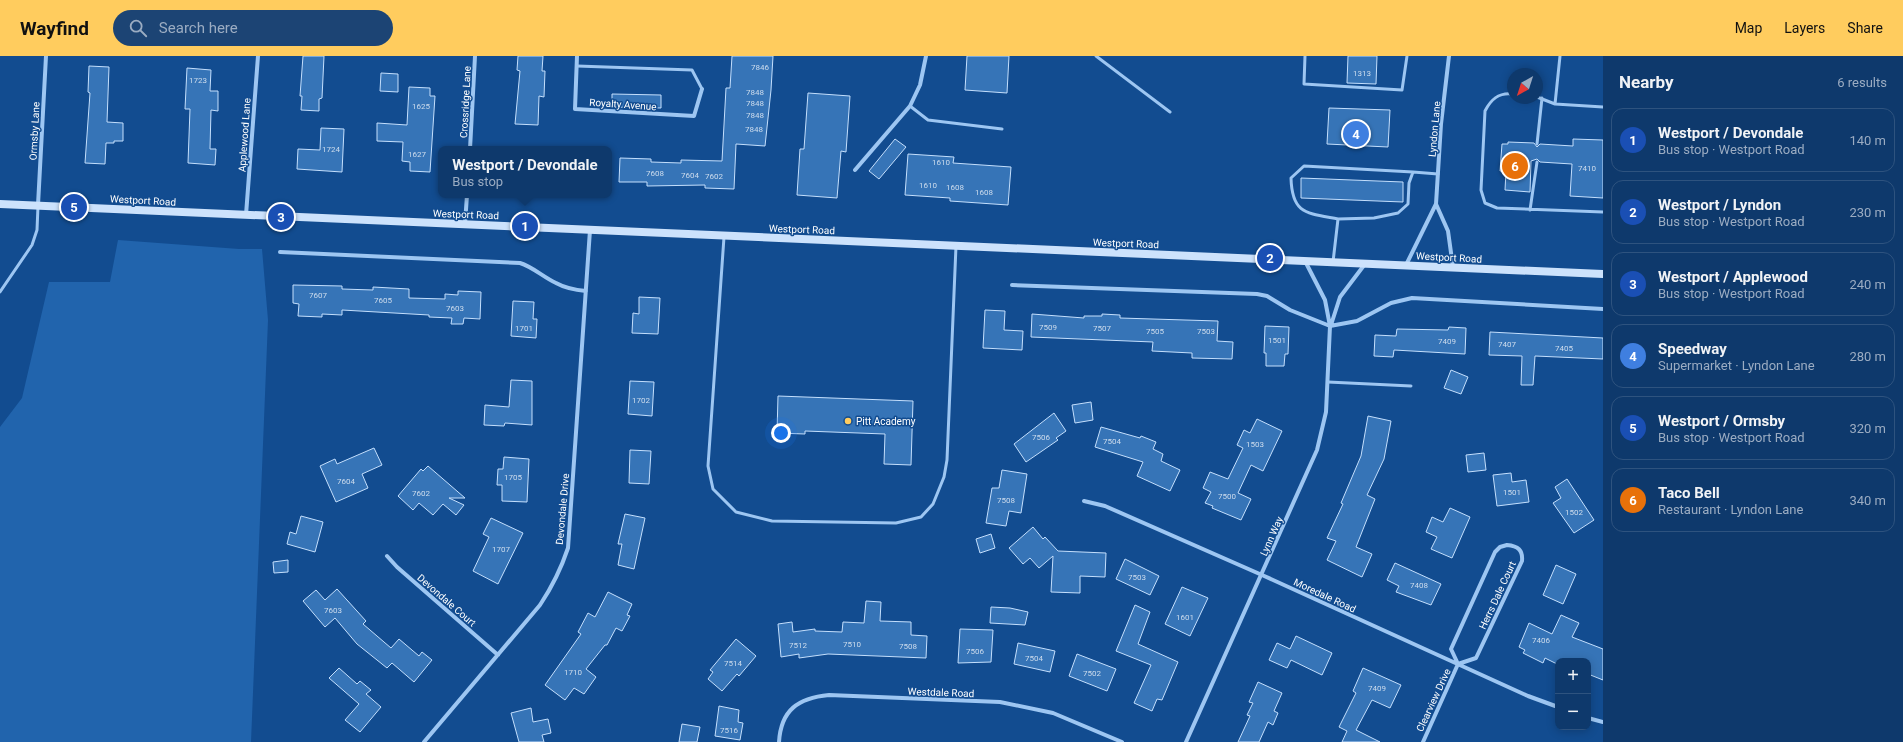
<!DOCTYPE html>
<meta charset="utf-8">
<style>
body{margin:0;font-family:Roboto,sans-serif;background:#1c4474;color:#f1f3f6}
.controls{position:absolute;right:12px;bottom:12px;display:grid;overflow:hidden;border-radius:8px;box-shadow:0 2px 10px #0003}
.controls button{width:36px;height:36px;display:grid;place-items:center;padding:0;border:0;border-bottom:1px solid #2e537f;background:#0e396c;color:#f1f3f6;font:20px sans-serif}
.compass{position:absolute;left:1507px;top:12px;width:36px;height:36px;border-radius:50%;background:#0e396c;box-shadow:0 2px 10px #0003;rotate:219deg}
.you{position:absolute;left:781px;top:377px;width:14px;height:14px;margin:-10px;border:3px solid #fff;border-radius:50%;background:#1a73e8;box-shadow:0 0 0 6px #1a73e833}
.badge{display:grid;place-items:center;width:26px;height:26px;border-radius:50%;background:#ffcc5e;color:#fff;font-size:13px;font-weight:700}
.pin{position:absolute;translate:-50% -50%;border:2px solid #fff;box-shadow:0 1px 4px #0006}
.popup{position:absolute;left:438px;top:90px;width:174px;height:52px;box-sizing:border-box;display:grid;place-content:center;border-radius:8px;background:#0e396c;filter:drop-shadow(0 1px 3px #0005);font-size:13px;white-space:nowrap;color:#9bacc2}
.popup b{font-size:15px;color:#f1f3f6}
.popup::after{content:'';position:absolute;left:50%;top:100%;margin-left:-8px;border:8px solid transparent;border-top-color:#0e396c}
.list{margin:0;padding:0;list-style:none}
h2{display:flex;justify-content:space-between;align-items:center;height:52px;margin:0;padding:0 16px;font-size:17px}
h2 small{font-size:13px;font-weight:400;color:#9bacc2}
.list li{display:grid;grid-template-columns:26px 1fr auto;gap:12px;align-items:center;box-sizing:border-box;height:64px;margin:0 8px 8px;padding:0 8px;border:1px solid #2e537f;border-radius:12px}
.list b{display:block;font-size:15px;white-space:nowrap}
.list p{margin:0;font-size:13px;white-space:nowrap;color:#9bacc2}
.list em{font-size:13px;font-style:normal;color:#9bacc2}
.icon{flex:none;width:22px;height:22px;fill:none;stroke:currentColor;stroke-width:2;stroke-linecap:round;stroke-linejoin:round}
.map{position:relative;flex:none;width:1603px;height:686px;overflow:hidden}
header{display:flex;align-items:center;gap:24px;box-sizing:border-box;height:56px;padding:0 20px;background:#ffcc5e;color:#111}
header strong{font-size:19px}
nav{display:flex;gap:22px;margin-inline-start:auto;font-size:14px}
.search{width:280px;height:36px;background:#1c4474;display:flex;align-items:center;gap:10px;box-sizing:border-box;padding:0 14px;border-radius:22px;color:#9bacc2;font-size:15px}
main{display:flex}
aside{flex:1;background:#0e396c}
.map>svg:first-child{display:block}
.green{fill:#2164ad}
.building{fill:#3674b7;stroke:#c4dffd}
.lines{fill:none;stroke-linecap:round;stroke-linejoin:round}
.service{stroke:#9dc6f2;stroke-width:3}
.minor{stroke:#9dc6f2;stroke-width:4}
.secondary{stroke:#cce2fc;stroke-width:8}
.poi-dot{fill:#ffcc5e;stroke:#124c90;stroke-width:1.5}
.labels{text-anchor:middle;stroke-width:3;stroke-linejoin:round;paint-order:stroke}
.number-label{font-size:8px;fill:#cddced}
.street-label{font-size:10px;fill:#fff;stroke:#124c90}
.poi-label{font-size:10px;fill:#fff;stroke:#124c90;text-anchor:start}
</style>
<header>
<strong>Wayfind</strong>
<div class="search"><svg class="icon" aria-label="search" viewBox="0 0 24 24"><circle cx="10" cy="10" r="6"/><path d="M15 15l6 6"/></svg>Search here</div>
<nav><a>Map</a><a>Layers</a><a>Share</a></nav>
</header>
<main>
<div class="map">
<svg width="1603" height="686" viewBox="0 0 1603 686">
<rect width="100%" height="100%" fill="#124c90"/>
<path class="green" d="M118 184 239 193H262L268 264 251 686H0V371L22 342 49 226H110Z"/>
<path class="building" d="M303 0H324L322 42 319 43V55L301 54 302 40H300Z
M518 0H543L542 15H545L544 41 539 40 538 69 515 68 520 15 517 14Z
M732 0H773L771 34 765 90 736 88 734 133 705 132V129L647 130V126H619L620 102 651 103V106L681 107V104L722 105 726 32H730Z
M967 0H1009L1007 37 965 34Z
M1348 0H1377L1376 28 1347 27Z
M89 10 109 11 107 66 123 67V85H114V87H106L105 108 85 107 90 37 88 36Z
M187 12 211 14 210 35H218V55L211 54 210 93H216L215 109 188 107 190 53H185Z
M381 17 398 18V36L380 35Z
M409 31 430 32V40H435L430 116 410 115V106L402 105 403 86 377 85V67L407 69Z
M808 37 850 40 846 96 841 95 837 142 797 139 800 93H804Z
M612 38 661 39V52L612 51Z
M1329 52 1390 54 1388 91 1327 88Z
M321 72 344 73 342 116 297 113 298 93 320 94Z
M895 83 906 91 879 123 869 115Z
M1573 83 1603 84V142L1570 140 1572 108 1540 106 1537 103 1531 105 1530 136 1505 134 1506 115H1500L1502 88H1508V86L1534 87 1537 91 1540 88 1573 90Z
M908 98 954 101 953 107 1011 111 1008 149 950 145V142L905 139Z
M1301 122 1403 126V146L1301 142Z
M293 229 342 230V233L373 234V231L409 233V242L445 243V238L458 239V235L481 236 480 263 464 262 463 268H451L452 262 429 261V259L342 254V259L322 258V261L298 260 299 248 293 247Z
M639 241 660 242 658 278 632 277 633 257 639 258Z
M513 245 534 246 533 263H537L536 282 511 280Z
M985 254 1005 255 1004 274 1023 275 1022 294 983 292Z
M1032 258 1084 262V260H1102V258L1120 259V262L1218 265 1217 285 1233 286 1232 303 1192 302V297L1152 295 1153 286 1031 281Z
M1265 270 1289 271 1288 298H1285L1284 310H1266V297H1264Z
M1449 271 1466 272 1465 298 1394 294 1393 301 1374 300 1375 279 1396 280 1397 273 1448 274Z
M1490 276 1603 282V303L1535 300 1533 329H1521L1522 300 1489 299Z
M1451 314 1468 321 1461 338 1444 332Z
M511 324 532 325V369L505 367 504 370 484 369 485 349 509 351Z
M630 325 654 326 652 360 628 358Z
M778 340 913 345 911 409 884 408 885 378 805 375V378L777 377Z
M1091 346 1093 364 1075 367 1072 349Z
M1054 357 1066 375 1056 382 1058 384 1026 406 1014 388Z
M1368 360 1391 365 1384 403 1367 439 1375 443 1356 491 1372 498 1362 521 1327 504 1336 485 1327 482 1343 448 1341 447 1361 400Z
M1257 363 1282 375 1263 415 1251 409 1238 437 1251 443 1241 464 1212 452 1213 450 1205 447 1211 436 1203 432 1210 416 1228 423 1243 392 1237 389 1244 374 1250 377Z
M1101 371 1140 382 1141 380 1156 386 1153 393 1163 398 1161 405 1180 414 1170 435 1137 420 1143 406 1095 391Z
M374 392 382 409 362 418 368 432 336 446 320 410 335 403 337 408Z
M630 394 651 395 649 428 629 427Z
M1484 397 1486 414 1468 416 1466 399Z
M504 401 529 403 527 446 502 445V429H497L498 413H503Z
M428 410 465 442H449L464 449 456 459 443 448 433 459 419 447 413 454 398 440 421 413 423 415Z
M1002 414 1027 418 1021 457 1009 455 1006 470 986 467 992 432H999Z
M1511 417 1512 426 1526 424 1529 446 1497 450 1493 419Z
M1567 423 1594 464 1574 477 1553 447 1561 442 1555 431Z
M1450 452 1470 461 1452 502 1431 493 1437 481 1426 476 1432 461 1443 466Z
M625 458 645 462 634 513 618 509 622 488H618Z
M301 460 323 466 315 496 287 488 290 476 296 478Z
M491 462 523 477 498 528 473 515 489 481 483 478Z
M1033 471 1043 483 1045 481 1058 495 1106 497 1105 521 1080 520V537L1051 536 1053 500 1039 512 1030 502 1023 508 1009 492Z
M991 478 995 492 980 497 976 483Z
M1125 503 1159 520 1150 539 1116 523Z
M288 504V516L274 517 273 506Z
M1395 507 1441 528 1431 549 1396 536 1399 530 1387 524Z
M1556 509 1576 518 1563 548 1543 539Z
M1182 531 1208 542 1190 580 1165 568Z
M337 533 366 565 363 568 391 592 399 583 419 600 422 596 432 604 414 626 392 607 387 612 357 588 335 562 325 571 303 545 316 534 325 544Z
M608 536 632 548 627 559 630 560 622 575 616 572 607 589H605L586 613 596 621 584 638 574 632 565 644 545 629 581 578 578 576 588 557 595 561Z
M866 545 881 546 880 565 911 566V579L927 580 926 602 828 598 799 602V598L781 601 778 568 792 566 793 576 815 573V575L842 576 843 566 864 567Z
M1135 549 1150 556 1138 588 1178 606 1162 644 1157 643 1152 655 1134 647 1151 609 1116 595Z
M991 551 1010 552 1028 556 1025 569 990 567Z
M1561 559 1579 567 1572 581 1603 593V624L1588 618V605H1558L1557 608 1545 602 1543 607 1523 597 1525 594 1519 591 1529 567 1552 578Z
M960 573 993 574 991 606 958 607Z
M1296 580 1332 597 1322 619 1291 604 1287 612 1269 604 1277 587 1290 593Z
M736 583 756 600 739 620 737 618 722 635 708 623 713 616 710 614Z
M1018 587 1055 595 1050 616 1014 608Z
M1077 598 1116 613 1107 635 1069 620Z
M339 612 357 628 360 625 371 634 366 638 381 651 360 676 345 664 359 648 329 622Z
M1363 612 1401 629 1390 652 1372 644 1356 674 1380 686H1342L1347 675 1339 671 1356 637 1353 635Z
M1258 626 1282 637 1274 655 1278 657 1273 669 1268 666 1259 686H1238L1250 660 1247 659 1253 647 1249 646Z
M719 650 739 654 738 666 743 667 740 684 715 680Z
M531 652 533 666 548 663 551 677 542 679 544 686H519L511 657Z
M682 668 700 671 697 686H679Z"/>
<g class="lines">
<path class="service" d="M1096 0 1170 56
M1305 0 1304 28 1402 34 1407 0
M577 10 692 14 702 33
M1513 38C1499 36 1491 43 1485 55L1481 134 1485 147 1497 152 1603 156
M1537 41 1555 48 1603 51
M1555 48 1560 0
M910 50 928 64 1002 73
M1537 88 1542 42
M1530 154 1537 106
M1338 163C1306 157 1292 158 1291 122L1304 110 1413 116
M724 181 708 410 713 433 736 456 772 465 896 467 921 461 933 448 944 421 947 404 956 190
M1333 206 1338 163 1374 162 1398 157 1408 148 1409 127 1413 116 1438 118
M0 236 32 189 37 174 38 150
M1328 326 1411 330"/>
<path class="minor" d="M577 0 575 53 694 60 702 33
M470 93 475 0
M855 114 910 50 920 29 926 0
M1436 148 1448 175 1453 211
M38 149 46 0
M246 159 258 0
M465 168 467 139
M280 196 520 207C533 211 543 221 556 227 565 232 575 234 586 235
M1406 209 1436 148 1441 68 1449 0
M1012 229 1257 238 1267 240 1290 254 1330 270 1357 265 1391 247 1412 242 1603 253
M1331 269 1340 241 1365 208
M1084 445 1105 450 1262 519 1528 640 1558 651
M1507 489C1518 490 1523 494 1522 505L1476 602 1458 608 1451 593 1495 496 1500 491Z
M387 500 397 511 498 599
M1588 662 1603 666
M424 686 540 549C552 531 561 513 568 492L590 174
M779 686C781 654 798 642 829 639L1000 646 1053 657 1122 686
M1186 686 1317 394 1326 356 1330 270 1325 244 1305 205
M1423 686 1458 608"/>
<path class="secondary" d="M0 148 1603 218"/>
</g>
<circle class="poi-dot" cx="848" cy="365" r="4"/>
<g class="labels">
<g class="number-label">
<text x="760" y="14">7846</text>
<text x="1362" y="20">1313</text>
<text x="198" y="27">1723</text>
<text x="755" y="39">7848</text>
<text x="755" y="50">7848</text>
<text x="421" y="53">1625</text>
<text x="755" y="62">7848</text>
<text x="754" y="76">7848</text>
<text x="331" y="96">1724</text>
<text x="417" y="101">1627</text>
<text x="941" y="109">1610</text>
<text x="1587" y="115">7410</text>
<text x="655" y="120">7608</text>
<text x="690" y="122">7604</text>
<text x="714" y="123">7602</text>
<text x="928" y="132">1610</text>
<text x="955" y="134">1608</text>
<text x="984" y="139">1608</text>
<text x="318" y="242">7607</text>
<text x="383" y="247">7605</text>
<text x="455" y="255">7603</text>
<text x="1048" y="274">7509</text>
<text x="524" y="275">1701</text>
<text x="1102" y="275">7507</text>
<text x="1155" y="278">7505</text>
<text x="1206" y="278">7503</text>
<text x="1277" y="287">1501</text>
<text x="1447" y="288">7409</text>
<text x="1507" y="291">7407</text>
<text x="1564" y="295">7405</text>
<text x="641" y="347">1702</text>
<text x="1041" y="384">7506</text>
<text x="1112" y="388">7504</text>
<text x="1255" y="391">1503</text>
<text x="513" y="424">1705</text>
<text x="346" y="428">7604</text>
<text x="1512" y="439">1501</text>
<text x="421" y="440">7602</text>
<text x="1227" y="443">7500</text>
<text x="1006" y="447">7508</text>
<text x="1574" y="459">1502</text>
<text x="501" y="496">1707</text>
<text x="1137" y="524">7503</text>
<text x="1419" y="532">7408</text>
<text x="333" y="557">7603</text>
<text x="1185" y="564">1601</text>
<text x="1541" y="587">7406</text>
<text x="852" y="591">7510</text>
<text x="798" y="592">7512</text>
<text x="908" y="593">7508</text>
<text x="975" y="598">7506</text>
<text x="1034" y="605">7504</text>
<text x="733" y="610">7514</text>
<text x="573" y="619">1710</text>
<text x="1092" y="620">7502</text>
<text x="1377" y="635">7409</text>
<text x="729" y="677">7516</text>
</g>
<g class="street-label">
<text transform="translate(465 46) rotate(-87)" y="4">Crossridge Lane</text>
<text transform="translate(623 48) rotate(4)" y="4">Royalty Avenue</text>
<text transform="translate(1434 73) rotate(-85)" y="4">Lyndon Lane</text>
<text transform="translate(34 75) rotate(-87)" y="4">Ormsby Lane</text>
<text transform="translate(244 79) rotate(-86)" y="4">Applewood Lane</text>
<text transform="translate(143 144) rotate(3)" y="4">Westport Road</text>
<text transform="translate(466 158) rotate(2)" y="4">Westport Road</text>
<text transform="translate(802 173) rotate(2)" y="4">Westport Road</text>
<text transform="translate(1126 187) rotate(2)" y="4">Westport Road</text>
<text transform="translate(1449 201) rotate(3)" y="4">Westport Road</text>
<text transform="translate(562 453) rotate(-85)" y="4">Devondale Drive</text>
<text transform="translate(1271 480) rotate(-66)" y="4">Lynn Way</text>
<text transform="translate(1325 539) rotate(25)" y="4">Moredale Road</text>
<text transform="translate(1497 539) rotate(-65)" y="4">Herrs Dale Court</text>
<text transform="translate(447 544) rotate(41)" y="4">Devondale Court</text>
<text transform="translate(941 636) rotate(2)" y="4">Westdale Road</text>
<text transform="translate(1433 644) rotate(-65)" y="4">Clearview Drive</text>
</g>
<g class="poi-label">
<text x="856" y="369">Pitt Academy</text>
</g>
</g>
</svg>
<div class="controls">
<button>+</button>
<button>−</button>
</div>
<svg class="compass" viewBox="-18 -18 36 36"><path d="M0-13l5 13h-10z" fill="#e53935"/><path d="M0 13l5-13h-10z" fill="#9bacc2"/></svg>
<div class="you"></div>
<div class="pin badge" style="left:525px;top:170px;background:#1a4fb4">1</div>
<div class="popup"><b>Westport / Devondale</b>Bus stop</div>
<div class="pin badge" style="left:1270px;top:202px;background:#1a4fb4">2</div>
<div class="pin badge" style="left:281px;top:161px;background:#1a4fb4">3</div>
<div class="pin badge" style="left:1356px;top:78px;background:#3f7fe0">4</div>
<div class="pin badge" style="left:74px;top:151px;background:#1a4fb4">5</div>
<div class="pin badge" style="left:1515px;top:110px;background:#e8710a">6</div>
</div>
<aside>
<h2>Nearby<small>6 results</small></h2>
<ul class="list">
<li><span class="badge" style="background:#1a4fb4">1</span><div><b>Westport / Devondale</b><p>Bus stop · Westport Road</p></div><em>140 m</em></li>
<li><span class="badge" style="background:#1a4fb4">2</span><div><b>Westport / Lyndon</b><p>Bus stop · Westport Road</p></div><em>230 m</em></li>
<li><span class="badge" style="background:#1a4fb4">3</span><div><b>Westport / Applewood</b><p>Bus stop · Westport Road</p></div><em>240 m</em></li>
<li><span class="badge" style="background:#3f7fe0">4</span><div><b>Speedway</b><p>Supermarket · Lyndon Lane</p></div><em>280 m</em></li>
<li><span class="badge" style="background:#1a4fb4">5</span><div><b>Westport / Ormsby</b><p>Bus stop · Westport Road</p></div><em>320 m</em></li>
<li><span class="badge" style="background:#e8710a">6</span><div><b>Taco Bell</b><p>Restaurant · Lyndon Lane</p></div><em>340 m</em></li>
</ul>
</aside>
</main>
